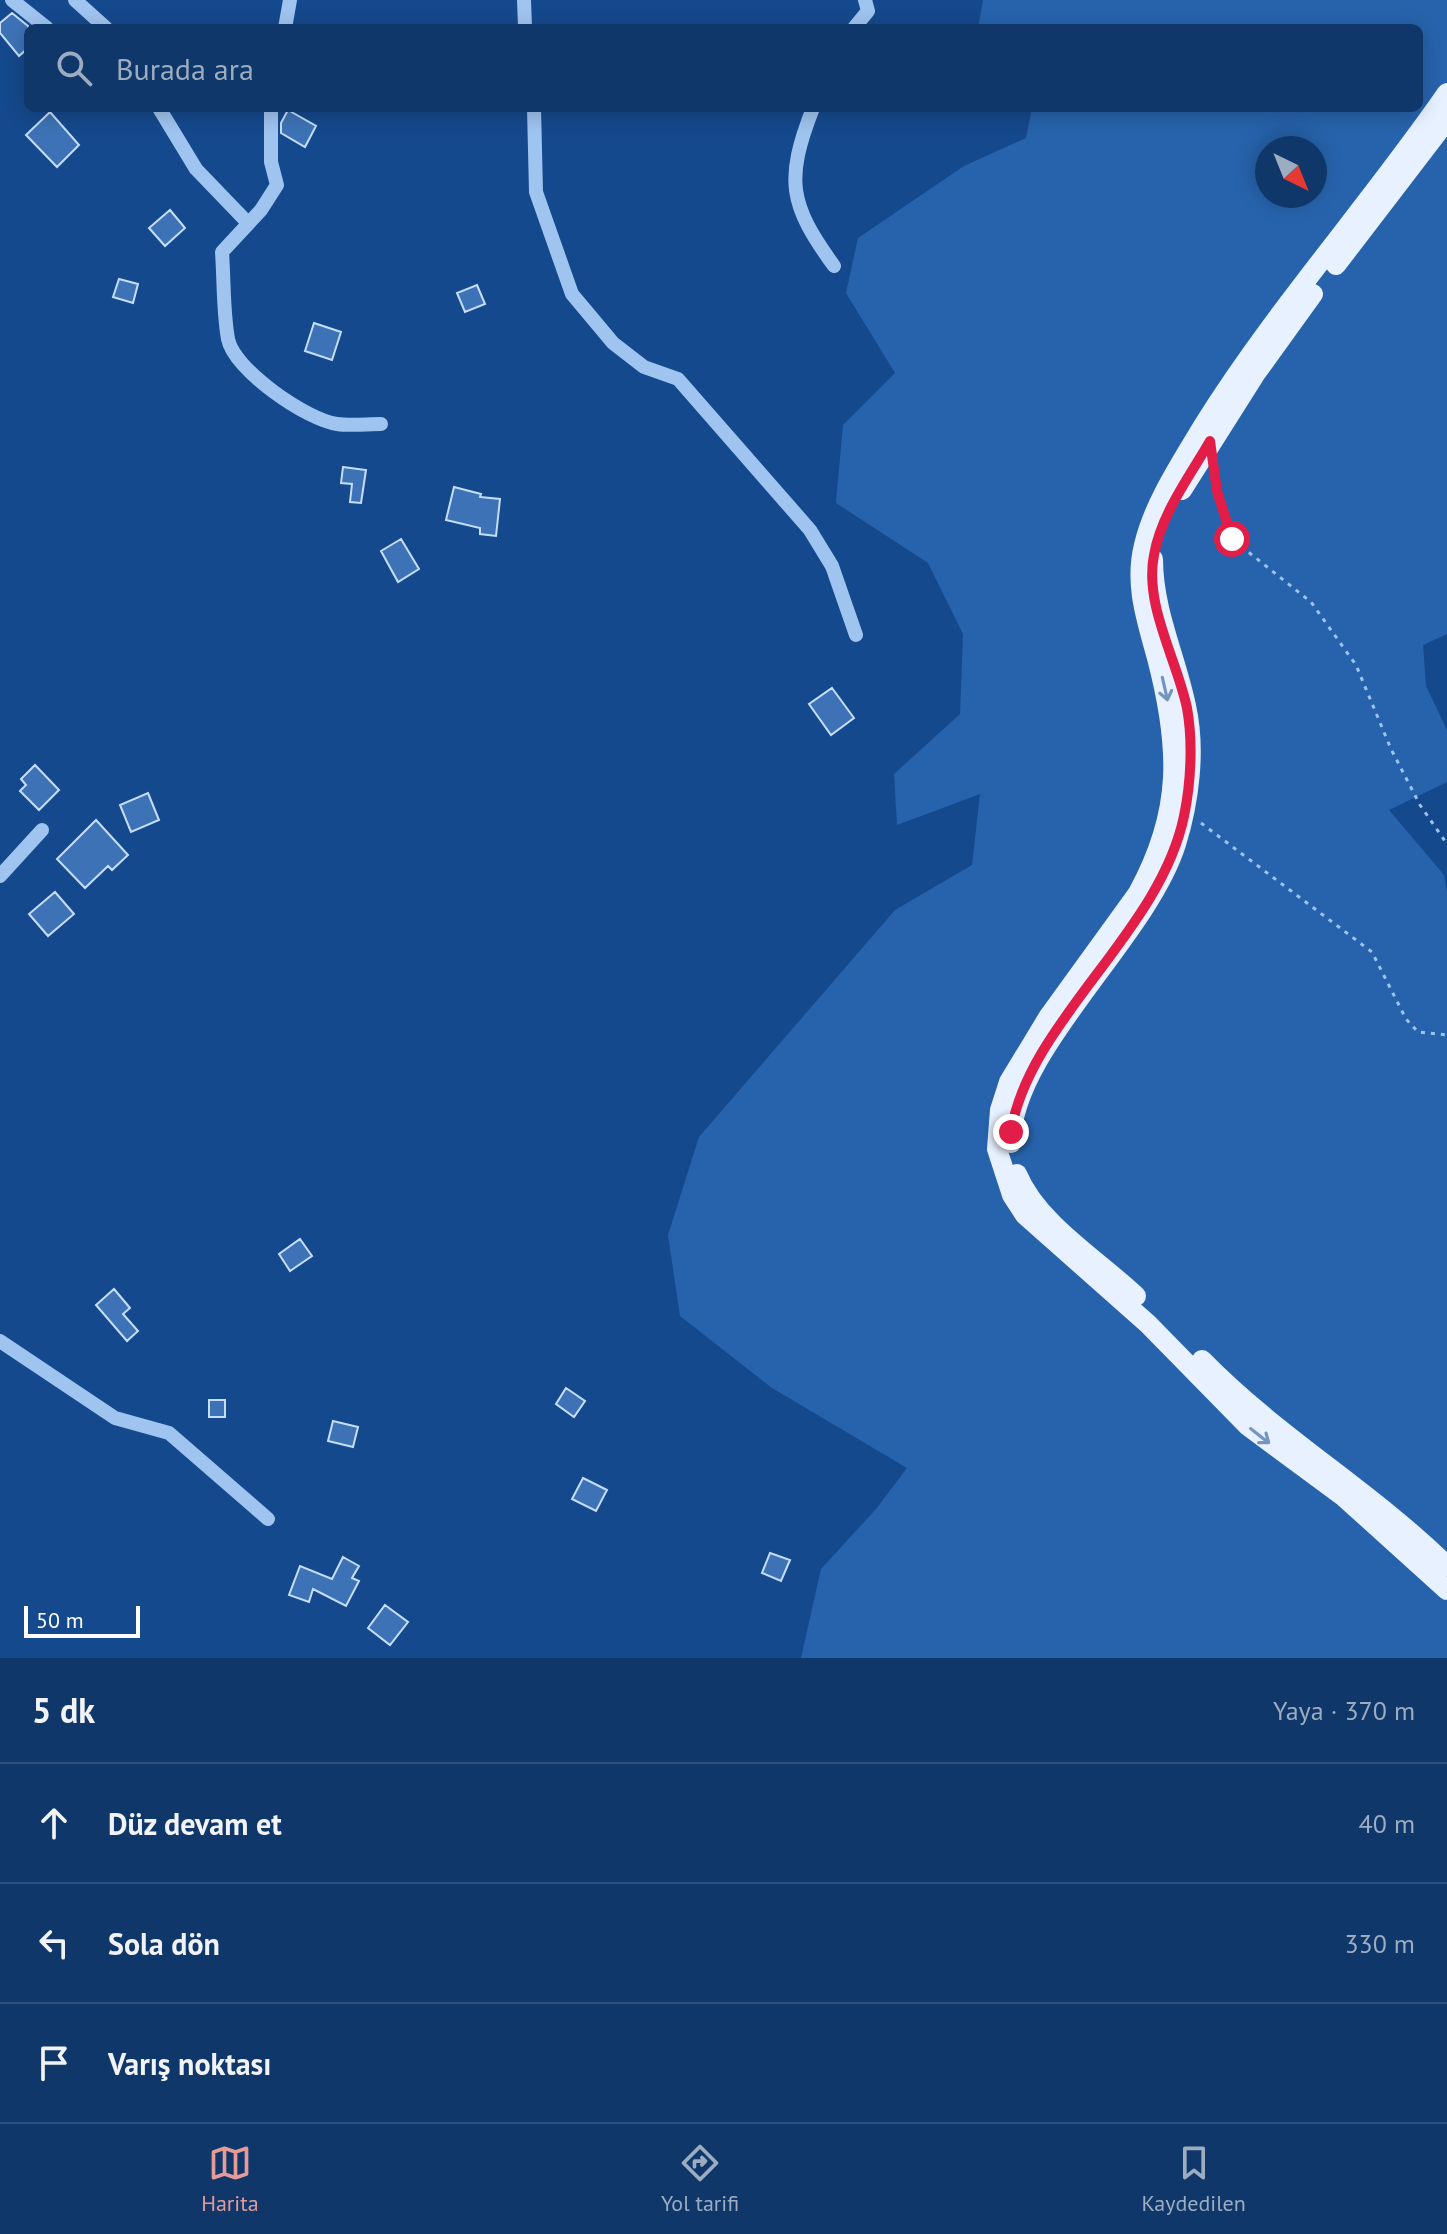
<!DOCTYPE html>
<html lang="tr">
<meta charset="utf-8">
<style>
body{margin:0;font-family:"PT Sans",sans-serif;background:#1e4272;color:#f1f3f6}
.compass{position:absolute;left:1255px;top:136px;width:72px;height:72px;border-radius:50%;background:#10376a;box-shadow:0 4px 20px #0003;rotate:137deg}
.scale{position:absolute;left:24px;bottom:20px;width:116px;box-sizing:border-box;padding-left:8px;border:4px solid #fff;border-top:0;font-size:22px;line-height:28px;white-space:nowrap;color:#fff;-webkit-text-stroke:6px #15498d;paint-order:stroke}
.stop{position:absolute;width:24px;height:24px;margin:-18px;border:6px solid #e11d48;border-radius:50%;background:#fff}
.stop.end{background:#e11d48;border-color:#fff;box-shadow:0 2px 8px #0008}
.list{margin:0;padding:0;list-style:none}
h2{display:flex;justify-content:space-between;align-items:center;height:104px;margin:0;padding:0 32px;font-size:34px}
h2 small{font-size:26px;font-weight:400;color:#9cacc1}
.list li{display:grid;grid-template-columns:52px 1fr auto;gap:24px;align-items:center;box-sizing:border-box;height:120px;padding:0 32px;border-top:2px solid #30517e}
.list b{display:block;font-size:30px;white-space:nowrap}
.list em{font-size:26px;font-style:normal;color:#9cacc1}
.icon{flex:none;width:44px;height:44px;fill:none;stroke:currentColor;stroke-width:2;stroke-linecap:round;stroke-linejoin:round}
.map{position:relative;flex:none;width:1447px;height:1658px;overflow:hidden}
.search{position:absolute;background:#10376a;box-shadow:0 4px 20px #0003;left:24px;right:24px;top:24px;height:88px;display:flex;align-items:center;gap:20px;box-sizing:border-box;padding:0 28px;border-radius:12px;color:#9cacc1;font-size:30px}
.sheet{height:464px;background:#10376a}
nav{display:flex;justify-content:space-around;align-items:center;box-sizing:border-box;height:112px;border-top:2px solid #30517e;background:#10376a;font-size:22px;color:#9cacc1}
nav a{display:grid;justify-items:center;gap:4px}
nav .on{color:#e69b98}
.map>svg:first-child{display:block}
.green{fill:#2763ac;fill-rule:evenodd}
.building{fill:#3d73b6;stroke:#c6defb;stroke-width:2}
.lines{fill:none;stroke-linecap:round;stroke-linejoin:round}
.path{stroke:#9fc4f0;stroke-width:3;stroke-dasharray:4 6;stroke-linecap:butt}
.minor{stroke:#9fc4f0;stroke-width:14}
.major{stroke:#e8f1ff;stroke-width:20}
.oneway{stroke:#7495c0}
.route{stroke:#e11d48;stroke-width:10}
</style>
<div class="map">
<svg width="1447" height="1658" viewBox="0 0 1447 1658">
<rect width="100%" height="100%" fill="#15498d"/>
<path class="green" d="M983 0H1447V634L1423 645 1426 686 1447 730V782L1389 810 1444 875 1447 892V1658H801L821 1569 876 1509 907 1468 772 1388 680 1316 668 1235 699 1137 895 910 972 865 980 794 897 825 894 774 960 714 963 634 928 563 836 503 843 425 895 373 846 293 858 238 964 166 1026 138 1032 108H1419V28H978ZM1267 148H1315V196H1267Z"/>
<path class="building" d="M12 13 28 26V48L19 56 0 33V23Z
M288 110 316 126 305 147 281 133V123Z
M50 112 79 145 57 167 26 135Z
M170 210 185 228 165 246 149 228Z
M119 279 138 284 133 303 113 297Z
M477 285 485 304 465 312 457 293Z
M314 323 341 332 332 360 305 351Z
M343 467 366 470 361 503 350 502 352 484 341 483Z
M454 487 481 494 480 497 500 499 496 536 480 534V528L446 520Z
M401 539 419 569 398 582 381 551Z
M832 688 854 718 831 735 809 704Z
M35 765 59 790 39 810 20 791 26 785 21 779Z
M148 793 159 820 131 832 120 805Z
M96 820 128 855 112 870 108 866 85 888 57 859Z
M55 892 74 914 48 936 29 914Z
M300 1239 312 1256 290 1271 279 1254Z
M114 1289 130 1308 123 1314 138 1331 127 1341 96 1305Z
M566 1388 585 1401 574 1417 556 1404Z
M209 1400H225V1417H209Z
M333 1421 358 1427 353 1447 328 1441Z
M583 1478 607 1490 596 1511 572 1499Z
M770 1553 790 1560 781 1581 762 1573Z
M343 1557 359 1566 352 1578 359 1581 346 1606 313 1589 309 1602 289 1595 300 1566 332 1579Z
M385 1605 408 1622 390 1645 368 1628Z"/>
<g class="lines">
<path class="path" d="M1214 473 1232 539 1311 602 1356 665 1391 749 1420 805 1447 844
M1201 823 1372 952 1406 1019 1418 1032 1447 1035"/>
<path class="minor" d="M12 0 47 28
M75 0 106 28
M524 0 525 28
M285 28 290 0
M854 28 868 11 865 0
M159 108 196 169 248 223
M271 108V162L277 185 261 210 222 252C224 280 223 311 228 339 234 370 307 420 337 424 351 426 367 424 381 424
M534 108 536 192 572 294 613 343 644 367 678 379 810 530 832 566 856 635
M813 108C785 180 789 204 834 266
M0 876 42 830
M0 1341 115 1418 169 1433 268 1519"/>
<path class="major" d="M1447 93C1369 206 1276 309 1203 426 1181 463 1154 503 1144 545 1134 585 1147 621 1157 658 1180 747 1183 811 1138 893L1049 1016 1009 1082 1000 1110 997 1149 1012 1195 1025 1215 1148 1324 1248 1426 1344 1497 1447 1590
M1336 265 1447 120
M1182 490 1256 373 1313 294
M1011 1143C1010 1051 1146 939 1176 844 1189 802 1196 750 1186 706 1176 657 1153 611 1153 559
M1017 1174C1038 1224 1098 1260 1136 1296
M1202 1360C1277 1437 1371 1491 1447 1566"/>
</g>
<defs><path id="oneway-shaft" d="M-6 0H5M1.5-3L5.5 0L1.5 3" fill="none" stroke-width="1.6" stroke-linecap="round" stroke-linejoin="round" transform="scale(2)"/></defs>
<g class="oneway">
<use href="#oneway-shaft" transform="translate(1165 689) rotate(77)"/>
<use href="#oneway-shaft" transform="translate(1260 1436) rotate(38)"/>
</g>
<g class="lines">
<path class="route" d="M1011 1132C1028 1022 1160 933 1184 816 1191 783 1193 741 1187 708 1177 660 1144 605 1154 555 1161 514 1190 476 1210 441L1217 491 1232 539"/>
</g>
</svg>
<svg class="compass" viewBox="-18 -18 36 36"><path d="M0-13l5 13h-10z" fill="#e53935"/><path d="M0 13l5-13h-10z" fill="#9cacc1"/></svg>
<div class="scale">50 m</div>
<div class="stop" style="left:1232px;top:539px"></div>
<div class="stop end" style="left:1011px;top:1132px"></div>
<div class="search"><svg class="icon" aria-label="search" viewBox="0 0 24 24"><circle cx="10" cy="10" r="6"/><path d="M15 15l6 6"/></svg>Burada ara</div>
</div>
<section class="sheet">
<h2>5 dk<small>Yaya · 370 m</small></h2>
<ul class="list">
<li><svg class="icon" aria-label="ahead" viewBox="0 0 24 24"><path d="M12 20V5M6 11l6-6 6 6"/></svg><div><b>Düz devam et</b></div><em>40 m</em></li>
<li><svg class="icon" aria-label="left" viewBox="0 0 24 24"><path d="M17 20v-9H6M10 6l-5 5 5 5"/></svg><div><b>Sola dön</b></div><em>330 m</em></li>
<li><svg class="icon" aria-label="arrive" viewBox="0 0 24 24"><path d="M6 21V4h12l-3 4 3 4H6"/></svg><div><b>Varış noktası</b></div></li>
</ul>
</section>
<nav>
<a class="on"><svg class="icon" aria-label="map" viewBox="0 0 24 24"><path d="M3 6l6-2 6 2 6-2v14l-6 2-6-2-6 2zM9 4v14M15 6v14"/></svg>Harita</a>
<a><svg class="icon" aria-label="directions" viewBox="0 0 24 24"><path d="M12 3l9 9-9 9-9-9zM9 14v-3h6M13 9l2 2-2 2"/></svg>Yol tarifi</a>
<a><svg class="icon" aria-label="saved" viewBox="0 0 24 24"><path d="M7 4h10v16l-5-4-5 4z"/></svg>Kaydedilen</a>
</nav>
